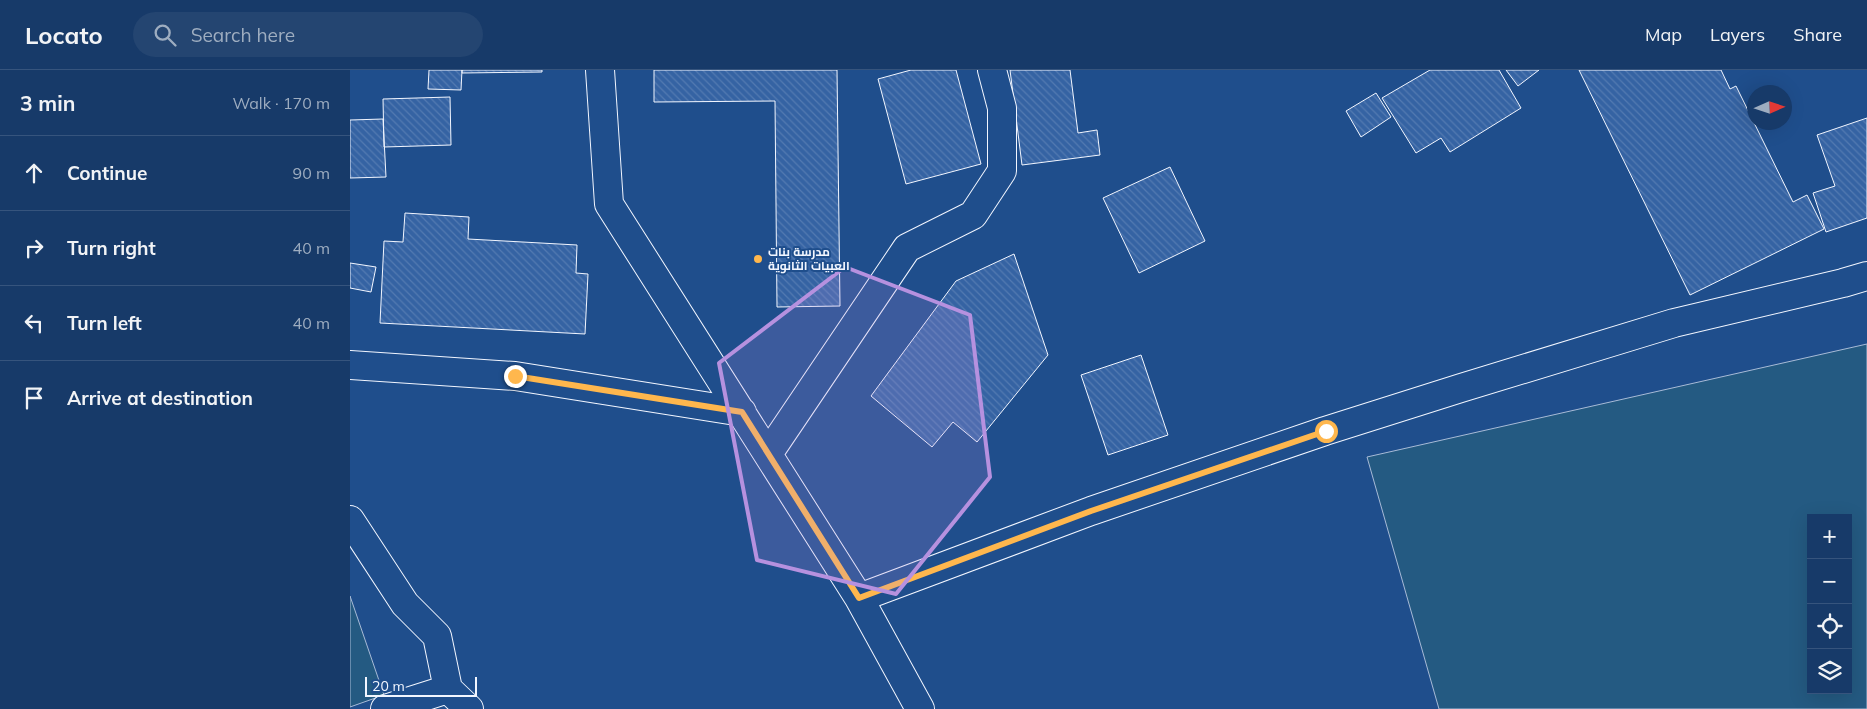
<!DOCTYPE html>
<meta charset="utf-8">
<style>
body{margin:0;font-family:Mulish,Cairo,sans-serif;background:#244571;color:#f1f3f6}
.controls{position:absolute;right:15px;bottom:15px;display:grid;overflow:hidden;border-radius:0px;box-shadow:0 5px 20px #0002}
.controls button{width:45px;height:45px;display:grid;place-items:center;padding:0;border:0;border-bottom:1px solid #36547d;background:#173a69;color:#f1f3f6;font:25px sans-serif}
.compass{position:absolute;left:1397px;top:15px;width:45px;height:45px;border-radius:50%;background:#173a69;box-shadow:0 5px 20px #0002;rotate:87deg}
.scale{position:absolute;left:15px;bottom:12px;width:112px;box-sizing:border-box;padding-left:5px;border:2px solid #f2f6ff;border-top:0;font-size:14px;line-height:18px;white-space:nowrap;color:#f2f6ff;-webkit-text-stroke:4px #1f4e8c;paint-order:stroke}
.stop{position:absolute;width:15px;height:15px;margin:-11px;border:4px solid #ffb74d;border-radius:50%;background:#fff}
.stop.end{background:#ffb74d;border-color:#fff;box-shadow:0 1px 5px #0008}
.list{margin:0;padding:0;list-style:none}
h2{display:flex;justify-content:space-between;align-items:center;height:65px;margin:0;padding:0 20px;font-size:21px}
h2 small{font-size:16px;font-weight:400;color:#9eadc0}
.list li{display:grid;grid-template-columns:32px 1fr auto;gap:15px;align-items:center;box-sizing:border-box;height:75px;padding:0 20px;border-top:1px solid #36547d}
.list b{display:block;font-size:19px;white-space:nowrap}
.list em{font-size:16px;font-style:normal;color:#9eadc0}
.icon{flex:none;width:28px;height:28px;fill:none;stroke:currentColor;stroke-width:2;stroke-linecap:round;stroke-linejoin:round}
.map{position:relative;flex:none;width:1517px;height:639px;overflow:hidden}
header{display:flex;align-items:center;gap:30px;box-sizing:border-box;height:70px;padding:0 25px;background:#173a69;border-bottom:1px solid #36547d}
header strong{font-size:24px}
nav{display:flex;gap:28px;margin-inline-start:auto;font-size:18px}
.search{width:350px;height:45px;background:#244571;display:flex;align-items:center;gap:12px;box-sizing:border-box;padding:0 18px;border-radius:28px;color:#9eadc0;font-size:19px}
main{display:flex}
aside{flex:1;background:#173a69}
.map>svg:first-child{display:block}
.green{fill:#245a82;stroke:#a8bbd7;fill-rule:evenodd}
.building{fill:url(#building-back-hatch);stroke:#f2f6ff}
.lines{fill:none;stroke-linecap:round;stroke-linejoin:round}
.minor-casing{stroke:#f2f6ff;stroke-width:30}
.minor{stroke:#1f4e8c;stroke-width:28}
.route{stroke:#ffb74d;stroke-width:6}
.marked{fill:#b691df;fill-opacity:0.2;stroke:#b691df;stroke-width:4;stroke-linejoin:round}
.poi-dot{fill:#ffb74d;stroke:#1f4e8c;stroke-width:2}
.labels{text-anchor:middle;stroke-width:4;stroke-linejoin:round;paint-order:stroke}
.poi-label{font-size:12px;font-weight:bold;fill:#f2f6ff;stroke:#1f4e8c;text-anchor:start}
</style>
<header>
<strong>Locato</strong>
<div class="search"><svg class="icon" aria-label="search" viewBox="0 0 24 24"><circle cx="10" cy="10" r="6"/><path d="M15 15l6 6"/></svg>Search here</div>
<nav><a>Map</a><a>Layers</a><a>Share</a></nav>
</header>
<main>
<aside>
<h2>3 min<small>Walk · 170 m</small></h2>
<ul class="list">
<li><svg class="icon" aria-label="ahead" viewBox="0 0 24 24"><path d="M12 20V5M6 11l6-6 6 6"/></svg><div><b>Continue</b></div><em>90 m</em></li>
<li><svg class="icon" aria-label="right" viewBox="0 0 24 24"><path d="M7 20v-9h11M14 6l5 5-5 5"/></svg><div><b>Turn right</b></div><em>40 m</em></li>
<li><svg class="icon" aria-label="left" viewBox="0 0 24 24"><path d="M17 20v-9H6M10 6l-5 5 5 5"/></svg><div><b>Turn left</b></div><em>40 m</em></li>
<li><svg class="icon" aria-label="arrive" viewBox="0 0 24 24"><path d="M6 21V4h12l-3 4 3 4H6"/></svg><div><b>Arrive at destination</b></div></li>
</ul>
</aside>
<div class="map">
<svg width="1517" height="639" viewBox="0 0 1517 639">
<defs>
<pattern id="building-back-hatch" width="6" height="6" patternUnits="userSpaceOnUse" patternTransform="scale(1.25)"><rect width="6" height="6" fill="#3563a3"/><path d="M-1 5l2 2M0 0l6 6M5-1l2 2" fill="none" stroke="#537ab1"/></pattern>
</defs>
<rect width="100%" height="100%" fill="#1f4e8c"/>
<path class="green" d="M1517 274V639H1089L1017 387ZM1461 448H1498V620H1461Z
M0 526 34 625 0 637Z"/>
<path class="building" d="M79 0H112L111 20 78 19Z
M112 0H192V2L112 3Z
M304 0H487L490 236 427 237 425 31 304 32Z
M561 0H606L631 94 556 114 528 9Z
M660 0H720L728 63 747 60 750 85 672 95Z
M1080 0H1149L1171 38 1100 82 1091 68 1066 83 1032 28Z
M1156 0H1189L1168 16Z
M1229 0H1371L1380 19 1386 16 1443 132 1457 125 1474 159 1340 225Z
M1026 23 1041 47 1011 67 996 41Z
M100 27 101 75 34 77 33 29Z
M1517 48V148L1476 162 1463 123 1485 116 1467 65Z
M33 49 36 107 0 108V50Z
M820 97 855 171 789 203 753 128Z
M55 143 119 147 118 169 227 175 226 203 238 204 235 264 30 253 34 171 53 172Z
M664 184 698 285 627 372 603 352 582 377 521 326 606 211Z
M0 193 26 197 21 222 0 218Z
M791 285 818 365 758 385 731 305Z"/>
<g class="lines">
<defs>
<path id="minor" d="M250 0 259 134 509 528 570 639
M0 295 165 306 392 342
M418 384 557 178 623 145 652 101V38L642 0
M0 450 55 534 87 566 98 619 119 639
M509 528 741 441 975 361 1111 318 1324 253 1493 213 1517 206
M35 639 98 619"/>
</defs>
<use href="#minor" class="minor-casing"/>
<use href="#minor" class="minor"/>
</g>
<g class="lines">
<path class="route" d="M165 306 392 342 509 528 741 441 976 361"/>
</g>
<path class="marked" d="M495 197 620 245 640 407 546 524 407 490 369 293Z"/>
<circle class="poi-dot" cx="408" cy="189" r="5"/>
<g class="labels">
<g class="poi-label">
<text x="418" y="186">مدرسة بنات<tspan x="418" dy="14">العبيات الثانوية</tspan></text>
</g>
</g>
</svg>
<div class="controls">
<button>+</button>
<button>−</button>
<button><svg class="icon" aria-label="locate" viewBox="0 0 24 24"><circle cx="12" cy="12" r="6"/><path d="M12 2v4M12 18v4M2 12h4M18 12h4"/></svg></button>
<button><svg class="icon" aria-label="layers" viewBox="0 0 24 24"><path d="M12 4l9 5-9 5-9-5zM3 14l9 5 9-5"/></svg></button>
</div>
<svg class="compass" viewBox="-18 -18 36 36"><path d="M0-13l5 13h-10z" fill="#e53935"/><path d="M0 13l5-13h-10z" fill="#9eadc0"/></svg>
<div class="scale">20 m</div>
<div class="stop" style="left:976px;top:361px"></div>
<div class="stop end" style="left:165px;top:306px"></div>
</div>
</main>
